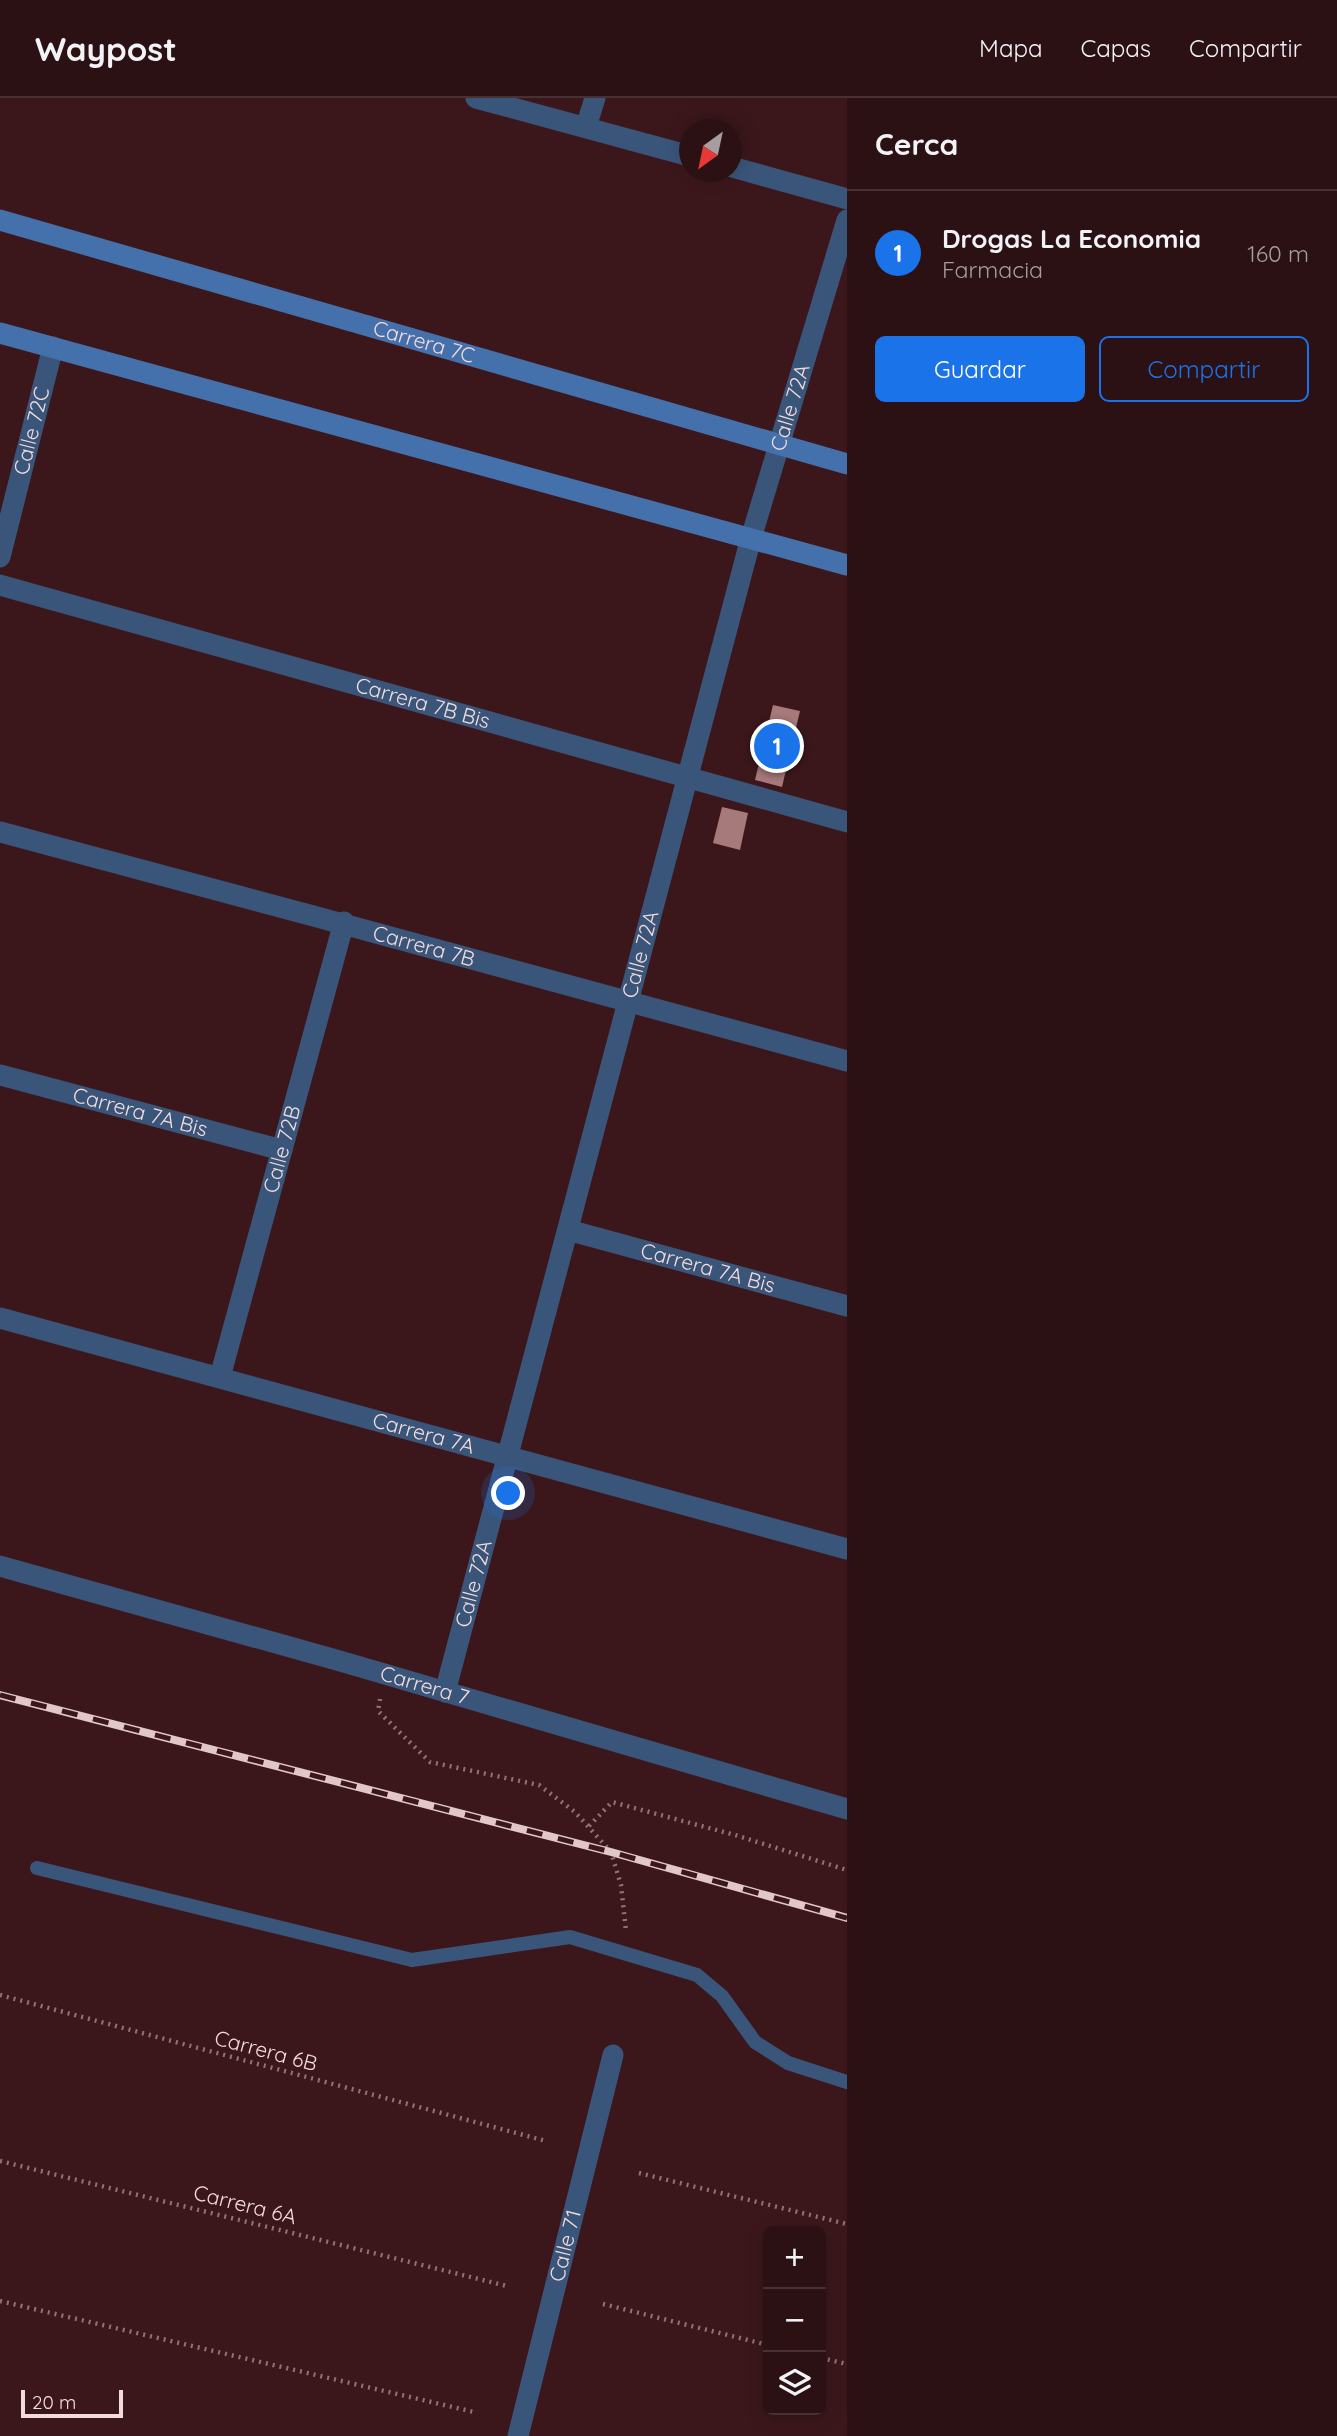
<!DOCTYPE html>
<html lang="es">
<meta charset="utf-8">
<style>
body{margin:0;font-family:Quicksand,sans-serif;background:#341a1d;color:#f1f3f6}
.controls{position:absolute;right:21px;bottom:21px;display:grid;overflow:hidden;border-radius:10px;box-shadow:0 4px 18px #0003}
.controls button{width:63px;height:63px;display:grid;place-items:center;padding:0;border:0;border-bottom:2px solid #483134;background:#2c1114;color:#f1f3f6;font:35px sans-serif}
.compass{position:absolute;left:679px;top:21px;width:63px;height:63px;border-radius:50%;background:#2c1114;box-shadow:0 4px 18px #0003;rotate:213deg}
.scale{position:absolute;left:21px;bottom:18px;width:102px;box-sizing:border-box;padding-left:7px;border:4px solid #f5dcdc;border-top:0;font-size:19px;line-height:24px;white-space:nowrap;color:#f5dcdc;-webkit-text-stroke:5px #3b171b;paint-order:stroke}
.you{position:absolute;left:509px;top:1396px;width:24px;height:24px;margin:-18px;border:5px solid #fff;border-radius:50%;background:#1a73e8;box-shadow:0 0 0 10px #1a73e833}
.badge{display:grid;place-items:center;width:46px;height:46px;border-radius:50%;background:#1a73e8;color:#fff;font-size:23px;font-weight:700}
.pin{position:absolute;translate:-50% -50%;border:4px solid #fff;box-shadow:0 2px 7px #0006}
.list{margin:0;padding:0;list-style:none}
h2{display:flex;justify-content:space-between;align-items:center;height:91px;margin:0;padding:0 28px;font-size:30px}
h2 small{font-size:23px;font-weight:400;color:#a69da0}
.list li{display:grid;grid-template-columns:46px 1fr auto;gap:21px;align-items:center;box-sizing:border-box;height:126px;padding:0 28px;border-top:2px solid #483134}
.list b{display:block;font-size:26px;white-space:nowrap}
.list p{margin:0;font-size:23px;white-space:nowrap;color:#a69da0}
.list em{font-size:23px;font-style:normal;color:#a69da0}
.actions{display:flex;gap:14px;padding:21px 28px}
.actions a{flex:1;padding:16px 0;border:2px solid #1a73e8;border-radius:10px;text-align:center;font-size:24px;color:#1a73e8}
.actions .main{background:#1a73e8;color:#fff}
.icon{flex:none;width:38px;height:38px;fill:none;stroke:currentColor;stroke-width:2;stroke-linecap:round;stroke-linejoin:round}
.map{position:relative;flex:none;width:847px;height:2338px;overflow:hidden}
header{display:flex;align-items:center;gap:42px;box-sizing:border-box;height:98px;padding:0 35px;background:#2c1114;border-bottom:2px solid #483134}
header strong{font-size:33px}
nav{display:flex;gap:38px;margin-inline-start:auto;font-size:24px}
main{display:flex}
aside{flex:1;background:#2c1114}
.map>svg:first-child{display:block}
.building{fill:#a6797b}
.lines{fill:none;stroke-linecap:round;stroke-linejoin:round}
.path{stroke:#927375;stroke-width:4.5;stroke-dasharray:2 5;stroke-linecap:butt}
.lane{stroke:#3a557a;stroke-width:14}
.street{stroke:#3a557a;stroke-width:21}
.secondary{stroke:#4470ab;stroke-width:21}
.rail-casing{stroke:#e1c7c7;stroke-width:8}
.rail{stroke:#3b171b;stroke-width:5;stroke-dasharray:16;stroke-linecap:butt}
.labels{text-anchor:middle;stroke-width:7;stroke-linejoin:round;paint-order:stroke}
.street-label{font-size:21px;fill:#f5dcdc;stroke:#3b171b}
</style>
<header>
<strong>Waypost</strong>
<nav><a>Mapa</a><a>Capas</a><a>Compartir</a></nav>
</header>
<main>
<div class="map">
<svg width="847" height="2338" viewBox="0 0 847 2338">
<rect width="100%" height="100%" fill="#3b171b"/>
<path class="building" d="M773 607 800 613 782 689 755 682Z
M722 709 748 715 740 752 713 745Z"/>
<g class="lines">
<path class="path" d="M380 1601 378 1613 430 1664 539 1687 575 1714 611 1754 621 1787 626 1833
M589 1728 612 1704 735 1737 847 1772
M0 1897 546 2043
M0 2063 507 2188
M639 2075 847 2126
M0 2203 474 2314
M603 2206 768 2247
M821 2260 847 2266"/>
<path class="lane" d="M37 1770 412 1862 570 1839 697 1877 722 1898 755 1944 788 1965 847 1984"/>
<g class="street">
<path d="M476 0 690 58"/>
<path d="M586 29 595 0"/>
<path d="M732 69 847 101"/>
<path id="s1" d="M0 459 53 249"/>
<path id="s2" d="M0 487 847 724"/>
<path id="s3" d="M0 734C283 808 564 888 847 963"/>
<path id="s4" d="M0 977 282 1052"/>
<path id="s5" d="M568 1132 847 1208"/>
<path id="s6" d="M0 1220 847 1451"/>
<path id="s7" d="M220 1279 344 824"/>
<path id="s8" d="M0 1468 340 1563 847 1711"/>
<path id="s9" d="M445 1594 751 440 847 122"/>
<path id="s10" d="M518 2338 613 1957"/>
</g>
<g class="secondary">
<path id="s11" d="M0 122 847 366"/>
<path d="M0 235 847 467"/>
</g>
<defs>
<path id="rail" d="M0 1597 611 1754 847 1820"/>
</defs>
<use href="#rail" class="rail-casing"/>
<use href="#rail" class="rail"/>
</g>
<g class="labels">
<g class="street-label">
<text dy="7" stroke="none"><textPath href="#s11" startOffset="441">Carrera 7C</textPath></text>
<text dy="7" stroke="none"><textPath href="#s9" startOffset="1330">Calle 72A</textPath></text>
<text dy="7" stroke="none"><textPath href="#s1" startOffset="130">Calle 72C</textPath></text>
<text dy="7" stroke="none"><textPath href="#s2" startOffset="439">Carrera 7B Bis</textPath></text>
<text dy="7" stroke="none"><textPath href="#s3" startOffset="439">Carrera 7B</textPath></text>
<text dy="7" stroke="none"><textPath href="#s9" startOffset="763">Calle 72A</textPath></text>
<text dy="7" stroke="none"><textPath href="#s4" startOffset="145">Carrera 7A Bis</textPath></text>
<text dy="7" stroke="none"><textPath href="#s7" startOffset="236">Calle 72B</textPath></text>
<text dy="7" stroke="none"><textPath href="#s5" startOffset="145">Carrera 7A Bis</textPath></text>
<text dy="7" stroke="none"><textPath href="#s6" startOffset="439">Carrera 7A</textPath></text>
<text dy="7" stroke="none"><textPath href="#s9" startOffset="112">Calle 72A</textPath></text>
<text dy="7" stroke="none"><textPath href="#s8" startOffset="441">Carrera 7</textPath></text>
<text transform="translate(266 1953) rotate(15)" y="7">Carrera 6B</text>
<text transform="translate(245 2107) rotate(14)" y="7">Carrera 6A</text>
<text dy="7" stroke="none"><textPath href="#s10" startOffset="196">Calle 71</textPath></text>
</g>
</g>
</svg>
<div class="controls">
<button>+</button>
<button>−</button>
<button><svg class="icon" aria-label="layers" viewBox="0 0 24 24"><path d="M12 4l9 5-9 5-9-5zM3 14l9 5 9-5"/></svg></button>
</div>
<svg class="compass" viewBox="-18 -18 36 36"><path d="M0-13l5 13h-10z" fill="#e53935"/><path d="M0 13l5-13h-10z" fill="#a69da0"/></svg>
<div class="scale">20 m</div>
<div class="you"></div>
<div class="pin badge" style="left:777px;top:648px">1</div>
</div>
<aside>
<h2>Cerca<small></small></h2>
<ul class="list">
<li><span class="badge">1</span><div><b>Drogas La Economia</b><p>Farmacia</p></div><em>160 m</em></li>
</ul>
<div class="actions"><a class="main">Guardar</a><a>Compartir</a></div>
</aside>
</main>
